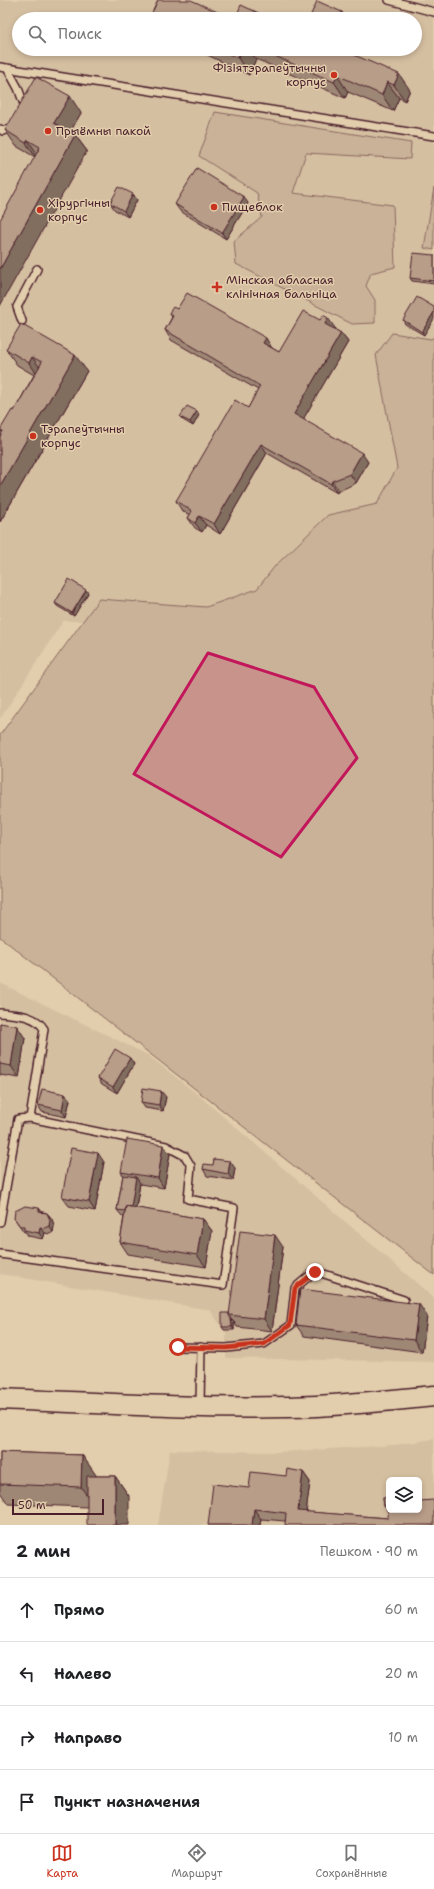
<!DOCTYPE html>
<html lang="ru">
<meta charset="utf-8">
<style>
body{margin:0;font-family:"Shantell Sans",sans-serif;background:#f6f6f6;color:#202124}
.controls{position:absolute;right:12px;bottom:12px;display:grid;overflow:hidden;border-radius:6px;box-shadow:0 2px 6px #0003}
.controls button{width:36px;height:36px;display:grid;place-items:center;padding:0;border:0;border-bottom:1px solid #e0e0e0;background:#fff;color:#202124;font:20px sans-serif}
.scale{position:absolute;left:12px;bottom:10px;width:92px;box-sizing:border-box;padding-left:4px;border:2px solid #4a1f2b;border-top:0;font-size:11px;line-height:14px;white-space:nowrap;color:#4a1f2b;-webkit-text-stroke:3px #e2ceac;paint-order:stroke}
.stop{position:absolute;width:12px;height:12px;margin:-9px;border:3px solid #c8321e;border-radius:50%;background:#fff}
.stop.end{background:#c8321e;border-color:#fff;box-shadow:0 1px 4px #0008}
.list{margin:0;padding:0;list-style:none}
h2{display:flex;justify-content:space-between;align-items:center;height:52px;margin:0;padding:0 16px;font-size:17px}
h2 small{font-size:13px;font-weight:400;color:#757577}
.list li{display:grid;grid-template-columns:26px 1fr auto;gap:12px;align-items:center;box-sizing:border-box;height:64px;padding:0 16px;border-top:1px solid #e0e0e0}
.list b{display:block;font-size:15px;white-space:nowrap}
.list em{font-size:13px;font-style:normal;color:#757577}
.icon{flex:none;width:22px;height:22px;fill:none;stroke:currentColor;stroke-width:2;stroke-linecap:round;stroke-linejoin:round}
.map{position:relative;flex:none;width:434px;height:1525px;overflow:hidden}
.search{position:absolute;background:#fff;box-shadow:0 2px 6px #0003;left:12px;right:12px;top:12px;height:44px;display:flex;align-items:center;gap:10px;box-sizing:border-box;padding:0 14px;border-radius:22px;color:#757577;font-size:15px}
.sheet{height:308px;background:#fff}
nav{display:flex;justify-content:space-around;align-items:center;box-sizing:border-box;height:56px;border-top:1px solid #e0e0e0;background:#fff;font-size:11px;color:#757577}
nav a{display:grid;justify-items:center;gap:2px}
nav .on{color:#c8321e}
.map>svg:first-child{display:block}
.built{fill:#d5bfa1;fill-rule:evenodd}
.green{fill:#c9b297;stroke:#8a6861}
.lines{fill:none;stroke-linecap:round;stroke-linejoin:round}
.lane-casing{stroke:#4a1f2b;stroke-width:10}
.secondary-casing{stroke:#4a1f2b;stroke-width:23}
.lane{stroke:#e2ceac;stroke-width:7}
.secondary{stroke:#e2ceac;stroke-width:20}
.wall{fill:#9e8775;stroke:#4a1f2b}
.shaded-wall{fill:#816e5f;stroke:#4a1f2b}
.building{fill:#b89d88;stroke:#4a1f2b}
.route{stroke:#c8321e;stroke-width:5}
.marked{fill:#c2185b;fill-opacity:0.2;stroke:#c2185b;stroke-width:3;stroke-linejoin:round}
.poi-dot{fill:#c8321e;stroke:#e2ceac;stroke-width:1.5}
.labels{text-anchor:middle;stroke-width:3;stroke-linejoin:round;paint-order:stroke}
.poi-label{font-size:12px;fill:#4a1f2b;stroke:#e2ceac;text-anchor:start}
</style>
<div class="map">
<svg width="434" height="1525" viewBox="0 0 434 1525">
<rect width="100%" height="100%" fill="#e2ceac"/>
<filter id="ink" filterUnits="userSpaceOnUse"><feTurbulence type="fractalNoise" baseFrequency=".025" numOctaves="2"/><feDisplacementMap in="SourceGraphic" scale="8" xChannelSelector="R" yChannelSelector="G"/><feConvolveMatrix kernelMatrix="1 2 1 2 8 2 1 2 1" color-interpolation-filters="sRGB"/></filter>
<g filter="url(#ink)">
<path class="built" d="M0 0H434V525L238 622 63 621 0 719ZM19 19H415V49H19Z
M0 983 148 1055 196 1093 434 1298V1362L226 1358V1333L210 1310 0 1274Z
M434 1439V1525H158L170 1450 279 1452 394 1445ZM389 1480H419V1510H389Z"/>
<path class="green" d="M215 112 411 143 410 159 306 153 293 193 393 205 395 267 371 273 366 286 375 300V323L352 324 236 264 234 241 262 217 257 193 199 156Z
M434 188V250L424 248Z
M392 333 431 339 434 337V1275L0 937V735L99 599 206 607 257 589 275 566 328 515 377 504 397 468 376 355Z"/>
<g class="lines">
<defs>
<path id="lane" d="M389 0 434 12
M0 67 434 136
M7 68 18 88 25 107
M0 129 3 131 13 127
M22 321 17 307 37 269
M0 1013C16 1015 35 1014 44 1029L30 1118
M0 1222 18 1119 30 1118 166 1146 185 1156 191 1166 188 1199 234 1208 223 1285 0 1254
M178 1347 226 1348 264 1344 291 1325 295 1288 315 1271 404 1300
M200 1405 201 1347"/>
<path id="secondary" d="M0 1399C96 1403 192 1409 289 1407 337 1406 386 1401 434 1396"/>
</defs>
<use href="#lane" class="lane-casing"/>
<use href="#secondary" class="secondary-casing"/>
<use href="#lane" class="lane"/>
<use href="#secondary" class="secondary"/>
</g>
<path class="wall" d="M195 49H344V51L410 90 405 101 399 98 393 111 348 92 345 98 256 59 249 75Z
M81 113 70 132 75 135 87 151 35 157 16 146 5 130Z
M133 194 137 200 128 217 115 210 110 203Z
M248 203 226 239 180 211 175 204Z
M434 255V284L412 281 410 278Z
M434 307 424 335 405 324 403 320Z
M177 309 272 348 279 352 320 320 335 328 334 329 341 333 348 342 303 419 368 462 356 483 339 491 337 493 267 453 220 534 206 525 202 532 195 528 188 518 190 515 182 511 176 501 248 408 258 390 171 340 165 330 172 317 169 313Z
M6 349 87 371 0 522V436L2 432 0 430 14 411 34 375 17 365Z
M199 415 193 426 183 420 180 417Z
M86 590 88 593 74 616 57 606 55 603Z
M0 1023 25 1038 19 1078 0 1075Z
M134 1064 117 1093 102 1084 98 1078Z
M65 1094 70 1100 66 1117 42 1112 38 1105Z
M166 1097 163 1111 145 1108 141 1102Z
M170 1154 164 1188 140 1184 136 1208 203 1219 212 1231 206 1267 128 1254 120 1242 124 1216H122L117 1210 123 1175 121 1172Z
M104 1162 95 1211 69 1206 62 1197Z
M213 1165 235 1168 233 1180 207 1176 203 1169Z
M43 1212 47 1213 52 1219 54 1226 53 1232 50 1234 45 1233 43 1239 28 1236 26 1232H24L14 1218Z
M283 1247 272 1331 237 1327 234 1322V1330H224L222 1327 229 1313Z
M427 1316 422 1352 304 1336 296 1325Z
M0 1452 82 1455 96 1476H115L129 1496 87 1507 8 1504 0 1492Z
M303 1472 310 1482 306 1512 388 1518V1512L384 1506 383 1498 434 1525 285 1521 261 1519 260 1525H208L249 1488 286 1476Z"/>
<path class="shaded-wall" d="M342 12 347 19H339Z
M242 49H249L256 59 249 75 238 58Z
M399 74 410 90 405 101 394 85Z
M337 75 348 92 345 98 334 82Z
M387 82 399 98 393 111 382 95Z
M70 96 81 113 66 139 54 123Z
M75 135 87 151 0 306V269Z
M28 140 39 156 37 159 26 143Z
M133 194 137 200 128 217 124 211Z
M244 197 248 203 226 239 222 233Z
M434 312V319L424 335 422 332Z
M328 318 335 328 332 333 325 324Z
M341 333 348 342 301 423 294 414Z
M266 338 272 348 270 352 263 343Z
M75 355 87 371 0 522V486Z
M32 357 44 373 41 379 29 363Z
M197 411 199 415 193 426 190 422Z
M261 444 267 453 220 534 214 524Z
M362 453 368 462 356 483 350 474Z
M332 481 339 491 337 493 331 484Z
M199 516 206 525 202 532 195 523Z
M86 590 88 593 74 616 72 613Z
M17 1026 25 1038 19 1078 11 1066Z
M130 1058 134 1064 117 1093 113 1087Z
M161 1091 166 1097 163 1111 159 1105Z
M65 1094 70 1100 66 1117 62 1110Z
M163 1145 170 1154 164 1188 158 1178Z
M98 1153 104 1162 95 1211 89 1202Z
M230 1161 235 1168 233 1180 228 1174Z
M136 1177 140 1183 134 1218 130 1212Z
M39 1208 44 1214 39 1212Z
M47 1213 52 1219 54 1226 53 1232 49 1226Z
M203 1219 212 1231 206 1267 197 1255Z
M40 1227 45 1233 43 1239 39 1233Z
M275 1235 283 1247 272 1331 264 1319Z
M419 1304 427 1316 422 1352 414 1340Z
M231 1319 234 1322V1330L232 1327Z
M82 1455 96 1475 95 1507 81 1487Z
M303 1472 310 1482 305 1521 298 1511Z
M115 1476 129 1496V1525H115Z
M254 1509 261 1519 260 1525H252Z"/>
<path class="building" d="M158 0H191L233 19H154L150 17Z
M317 1 342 12 339 19H309Z
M241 5 272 19H235Z
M218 49H242L238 58Z
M259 49H340L399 74 394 85 387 82 382 95 337 75 334 82Z
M36 77 70 96 54 123 75 135 0 269V220L40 147 28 140 26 143 5 130Z
M197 168 244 197 222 233 175 204Z
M119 187 133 194 124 211 110 203Z
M413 253 434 255V281L410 278Z
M187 293 266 338 263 343 279 352 303 311 320 320 323 315 328 318 325 324 341 333 294 414 362 453 350 474 332 481 331 484 261 444 214 524 199 516 195 523 188 518 192 511 176 501 235 400 248 408 260 386 165 330 173 316 169 313 173 307 177 309Z
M417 297 434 307V312L422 332 403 320Z
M21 324 75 355 0 486V436L3 431 0 430 12 410 14 411 42 362 32 357 29 363 6 349Z
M187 406 197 411 190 422 180 417Z
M69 579 86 590 72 613 55 603Z
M0 1023 17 1026 11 1066 0 1064Z
M115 1049 130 1058 113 1087 98 1078Z
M143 1088 161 1091 159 1105 141 1102Z
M42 1089 65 1094 62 1110 38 1105Z
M127 1139 163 1145 158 1178 121 1172Z
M71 1148 98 1153 89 1202 62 1197Z
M214 1159 230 1161 228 1174 203 1169 204 1164 213 1165Z
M123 1175 136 1177 131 1207 126 1206 125 1211 117 1210Z
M25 1206 39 1208V1212L47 1213 50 1220 49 1226 45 1228 40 1227 39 1233 24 1230V1226H20L14 1218 15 1211Z
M126 1206 203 1219 197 1255 120 1242Z
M240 1231 275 1235 264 1319 229 1315Z
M300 1289 419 1304 414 1340 296 1325Z
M222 1313H229V1315L231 1319 232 1327H222Z
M0 1452 82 1455 81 1487 0 1484Z
M287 1469 303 1472 298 1511 388 1518V1506H384L383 1498 389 1497V1510H419V1501L434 1500V1525H285L286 1513 254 1509 252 1525H208L213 1484 249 1488 251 1472 286 1476Z
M87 1476H115V1525H87Z"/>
</g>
<g class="lines" filter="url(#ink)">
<path class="route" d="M178 1347 226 1348 264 1344 290 1325 295 1288 315 1272"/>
</g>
<path class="marked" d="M208 653 314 687 357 758 281 857 134 774Z"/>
<g class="poi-dot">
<circle cx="334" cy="75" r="4"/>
<circle cx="48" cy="131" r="4"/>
<circle cx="214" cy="207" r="4"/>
<circle cx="40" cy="210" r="4"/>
<path d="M215 281h4v4h4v4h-4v4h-4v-4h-4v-4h4z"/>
<circle cx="33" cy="436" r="4"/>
</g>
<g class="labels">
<g class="poi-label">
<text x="326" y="72" text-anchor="end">Фізіятэрапеўтычны<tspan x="326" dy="14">корпус</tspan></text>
<text x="56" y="135">Прыёмны пакой</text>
<text x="48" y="207">Хірургічны<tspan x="48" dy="14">корпус</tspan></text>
<text x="222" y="211">Пищеблок</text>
<text x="226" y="284">Мінская абласная<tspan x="226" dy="14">клінічная бальніца</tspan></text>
<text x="41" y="433">Тэрапеўтычны<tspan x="41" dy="14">корпус</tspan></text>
</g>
</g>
</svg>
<div class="controls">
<button><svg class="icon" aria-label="layers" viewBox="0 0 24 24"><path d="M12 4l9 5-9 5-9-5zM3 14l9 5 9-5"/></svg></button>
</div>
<div class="scale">50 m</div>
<div class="stop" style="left:178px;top:1347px"></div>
<div class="stop end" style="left:315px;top:1272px"></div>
<div class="search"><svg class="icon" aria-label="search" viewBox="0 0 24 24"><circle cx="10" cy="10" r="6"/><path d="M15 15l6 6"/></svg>Поиск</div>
</div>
<section class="sheet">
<h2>2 мин<small>Пешком · 90 m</small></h2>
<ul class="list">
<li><svg class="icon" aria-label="ahead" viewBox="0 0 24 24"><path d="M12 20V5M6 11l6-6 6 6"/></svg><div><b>Прямо</b></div><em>60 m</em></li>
<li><svg class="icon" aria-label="left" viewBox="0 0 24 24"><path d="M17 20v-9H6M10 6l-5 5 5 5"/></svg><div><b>Налево</b></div><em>20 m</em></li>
<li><svg class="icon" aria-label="right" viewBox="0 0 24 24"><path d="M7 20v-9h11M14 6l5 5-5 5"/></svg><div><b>Направо</b></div><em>10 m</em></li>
<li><svg class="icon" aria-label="arrive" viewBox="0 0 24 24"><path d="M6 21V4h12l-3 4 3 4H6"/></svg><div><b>Пункт назначения</b></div></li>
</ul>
</section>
<nav>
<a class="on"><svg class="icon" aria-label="map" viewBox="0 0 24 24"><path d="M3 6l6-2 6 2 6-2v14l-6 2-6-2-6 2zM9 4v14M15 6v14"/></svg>Карта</a>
<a><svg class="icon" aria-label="directions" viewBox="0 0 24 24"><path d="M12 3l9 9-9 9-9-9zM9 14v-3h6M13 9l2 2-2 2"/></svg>Маршрут</a>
<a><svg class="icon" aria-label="saved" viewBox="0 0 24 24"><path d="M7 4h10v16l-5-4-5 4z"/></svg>Сохранённые</a>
</nav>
